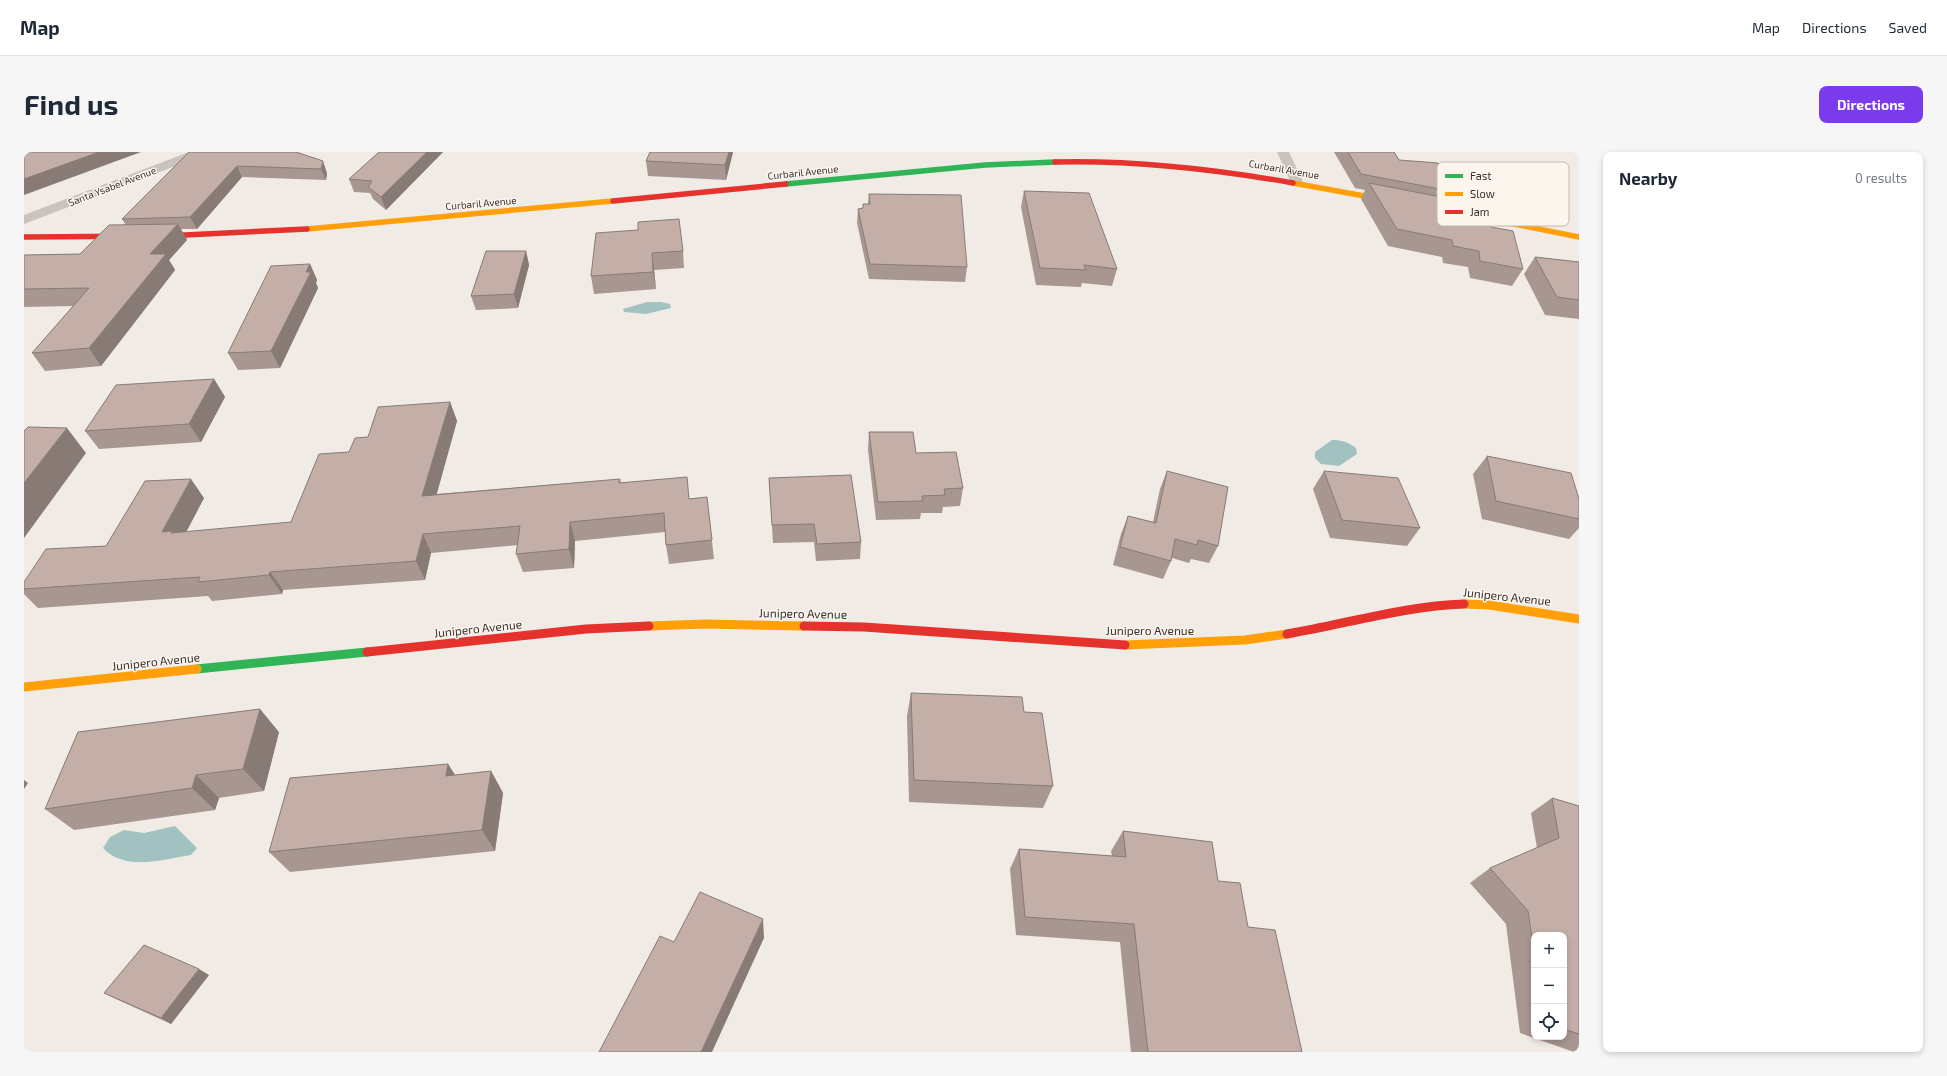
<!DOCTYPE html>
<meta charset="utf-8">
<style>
body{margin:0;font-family:"Exo 2",sans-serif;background:#f6f6f7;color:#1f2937}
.controls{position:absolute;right:12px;bottom:12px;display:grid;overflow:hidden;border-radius:8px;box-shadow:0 2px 6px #0003}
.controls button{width:36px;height:36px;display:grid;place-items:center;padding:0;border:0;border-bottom:1px solid #e0e1e3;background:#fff;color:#1f2937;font:20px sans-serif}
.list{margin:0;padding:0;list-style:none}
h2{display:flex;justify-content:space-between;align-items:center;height:52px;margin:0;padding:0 16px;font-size:17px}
h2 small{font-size:13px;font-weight:400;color:#747a83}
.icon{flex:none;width:22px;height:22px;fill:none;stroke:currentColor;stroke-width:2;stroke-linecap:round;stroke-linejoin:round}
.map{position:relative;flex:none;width:1555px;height:900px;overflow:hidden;border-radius:8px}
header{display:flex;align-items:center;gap:24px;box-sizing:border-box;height:56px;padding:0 20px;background:#fff;border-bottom:1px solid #e0e1e3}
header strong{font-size:19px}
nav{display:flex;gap:22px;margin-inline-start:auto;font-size:14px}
.intro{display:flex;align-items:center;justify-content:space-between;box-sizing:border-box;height:96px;padding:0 24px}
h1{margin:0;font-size:28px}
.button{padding:10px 18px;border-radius:8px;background:#7c3aed;color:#fff;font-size:14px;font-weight:700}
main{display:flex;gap:24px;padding:0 24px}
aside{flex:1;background:#fff;border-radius:8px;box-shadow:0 2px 6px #0003}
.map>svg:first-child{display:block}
.water{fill:#a1c2c1}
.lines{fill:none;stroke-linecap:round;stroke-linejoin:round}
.street{fill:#c9c3be;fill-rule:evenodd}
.fast-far1{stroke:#30b455;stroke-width:5.5}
.fast{stroke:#30b455;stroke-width:9}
.slow-far1{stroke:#ff9f0a;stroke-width:5.5}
.slow{stroke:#ff9f0a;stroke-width:9}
.jam-far1{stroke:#e5322d;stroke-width:5.5}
.jam{stroke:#e5322d;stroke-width:9}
.wall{fill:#a89690;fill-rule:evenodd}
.shaded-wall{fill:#887a75}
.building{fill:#c3afa7;stroke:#887a75}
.labels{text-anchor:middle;stroke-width:3;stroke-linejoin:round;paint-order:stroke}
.far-street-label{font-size:10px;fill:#3b302b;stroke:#fbf5ee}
.street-label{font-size:12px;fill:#3b302b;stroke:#fbf5ee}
.key{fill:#fbf5ee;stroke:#c1bab4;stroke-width:1}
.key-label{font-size:11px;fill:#3b302b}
</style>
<header>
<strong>Map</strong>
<nav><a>Map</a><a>Directions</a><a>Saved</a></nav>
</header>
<div class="intro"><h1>Find us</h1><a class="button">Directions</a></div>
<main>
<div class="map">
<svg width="1555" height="900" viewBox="0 0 1555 900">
<rect width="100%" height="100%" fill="#f0ebe5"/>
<path class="water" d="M623 150H637L646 152 647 156 622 162 600 160 599 157Z
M1308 288C1318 288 1324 290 1332 296L1333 302 1315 314 1297 312 1291 306V300Z
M151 674 173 696 167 703C140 707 101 720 79 696L86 685 100 678 120 681Z"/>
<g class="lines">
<path class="street" d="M165 0H182L180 3 0 72V63Z
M1253 0H1265L1279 30 1278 33H1268Z"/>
<path class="fast-far1" d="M762 32 961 13 1031 10"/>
<path class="fast" d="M173 517 343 500"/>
<path class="slow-far1" d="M1269 31 1368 49
M1430 60 1555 85
M283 77 589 49"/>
<path class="slow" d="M1440 452 1465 453 1555 467
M625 474 681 472 780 474
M1101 493 1221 488 1263 482
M0 535 173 517"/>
<path class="jam-far1" d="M1031 10C1111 8 1190 17 1269 31
M589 49 762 32
M0 85 141 84 283 77"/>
<path class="jam" d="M780 474 840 475 1101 493
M1263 482C1322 472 1380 454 1440 452
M343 500 562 477 625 474"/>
</g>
<path class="wall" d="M165 0H272L303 21 302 28 218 25 173 77H157L163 88 145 108 151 118 77 214 21 219 8 201 49 154 0 155V103L56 102 102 73 98 67Z
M355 0H419L362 58 349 47 346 41 330 40 325 27Z
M709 0 702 28 624 24 622 9Z
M1310 0H1370L1375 8 1437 41 1433 48 1499 117 1488 134 1446 126 1444 115 1419 111 1418 105 1364 94 1337 47 1341 38 1331 36Z
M1000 39 1093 117 1088 134 1058 131 1057 135 1012 133 997 55Z
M845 42 943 115 941 130 845 127 833 71 834 57 838 56 844 52Z
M614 78 659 99 660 116 630 118 632 137 570 142 567 124Z
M502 99 505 113 494 156 452 158 447 144Z
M1511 105 1555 110V167L1521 163 1500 122Z
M286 112 293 128 292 131 294 136 256 216 214 218 204 201Z
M190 227 201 245 177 290 75 297 61 279Z
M426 250 433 269 412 342 596 327 597 331 666 347 683 345 690 407 645 412 642 393 641 380 551 389 550 416 499 420 492 402 494 393 407 401 401 428 259 438 258 442 188 449 184 444 14 456 0 442V430L82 394 180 346 162 380 267 370 325 300 344 285Z
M845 280 892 301 939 336 936 354 919 355 918 361H897L896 367 852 368 844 298Z
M1463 304 1555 347V376L1545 387 1458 367 1449 322Z
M1143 319 1194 394 1185 411 1167 407 1165 411 1148 406 1147 409 1139 427 1089 413 1097 382 1104 364 1129 370 1136 337Z
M1300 319 1396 376 1383 394 1306 386 1289 337Z
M745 326 837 390 836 407 792 409 790 390 749 391Z
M887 541 1000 560 1029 634 1019 656 885 650 883 564Z
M255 580 240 639 195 646 191 658 50 678 21 657Z
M424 612 431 623 467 619 479 641 471 699 266 720 245 700Z
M1528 646 1555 654V900H1550L1496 881 1482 772 1446 731 1466 716 1513 696 1507 661ZM1510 783H1540V885H1510Z
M1099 679 1194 729 1224 775 1278 900H1107L1096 790 992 783 986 717 995 697 1088 704 1087 699Z
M185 823 147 872 92 847 80 841Z"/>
<path class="shaded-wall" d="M75 0H117L0 43V27Z
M403 0H419L362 58 357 45Z
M705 0H709L702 28 701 13Z
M299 9 303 21 302 28 297 17Z
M213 14 218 25 173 77 166 65Z
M154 72 163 88 145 108 151 118 77 214 65 196 126 102Z
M502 99 505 113 494 156 490 142Z
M628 101 630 118 632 137 629 120Z
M286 112 293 128 292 131 294 136 256 216 247 199Z
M190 227 201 245 177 290 165 272Z
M426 250 433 269 407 363 398 344Z
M43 276 62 301 0 386V331Z
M167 327 180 346 157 390 138 380Z
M546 370 551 389 550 416 545 397Z
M399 382 407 401 401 428 392 409Z
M246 420 259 438 258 442 245 423Z
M236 557 255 580 240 639 219 617Z
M424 612 438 634 422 624Z
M467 619 479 641 471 699 458 678Z
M172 623 195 646 191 658 168 636Z
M0 628 4 631 0 637Z
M739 767 740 786 688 900H677Z
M175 817 185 823 147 872 137 866Z"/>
<path class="building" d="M0 0H75L0 27Z
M165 0H272L299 9 297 17 213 14 166 65 98 67Z
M355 0H403L357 45 344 35 348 29 325 27Z
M626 0H705L701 13 622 9Z
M1324 0H1370L1375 8 1414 11 1437 41 1337 22Z
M1345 31 1448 51 1467 75 1489 79 1499 117 1456 109 1455 99 1429 94 1428 88 1373 77Z
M1000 39 1065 41 1093 117 1060 113 1062 118 1016 116Z
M845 42 937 43 943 115 846 112 834 57 839 56V52H846Z
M655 67 659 99 628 101 629 120 567 124 572 81 614 78V70Z
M154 72 126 102H142L65 196 8 201 65 136 0 137V103L56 102 85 73Z
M462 99H502L490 142 447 144Z
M1511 105 1555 110V148L1533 145Z
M286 112 282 120H287L247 199 204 201 247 114Z
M190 227 165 272 61 279 92 233Z
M426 250 398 344 596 327 595 331 663 325 665 347 683 345 688 388 642 393 640 361 546 370 545 397 492 402 496 374 399 382 392 409 246 420 245 423 174 430 176 425 0 437V430L22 397 82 394 121 329 167 327 138 380 148 379 147 381 267 370 295 302 325 300 331 286 344 285 354 255Z
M4 275 43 276 0 331V279Z
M845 280H889L892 301 932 300 939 336 920 337 921 343 898 344 899 349 854 350Z
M1463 304 1547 321 1555 347V367L1472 349Z
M1143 319 1204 335 1194 394 1174 388 1173 393 1151 387 1147 409 1096 395 1104 364 1132 371Z
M1300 319 1374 326 1396 376 1318 368Z
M827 323 837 390 793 392 790 372 748 373 745 326Z
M887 541 998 545 1000 560 1018 561 1029 634 890 628Z
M236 557 219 617 172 623 168 636 21 657 54 580Z
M424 612 422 624 467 619 458 678 245 700 266 626Z
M1528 646 1555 654V882L1540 877V783H1510V800L1504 759 1466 716 1535 686Z
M1099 679 1188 690 1194 729 1216 731 1224 775 1251 778 1278 900H1124L1110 772 1001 765 995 697 1102 705Z
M676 740 739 767 677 900H575L636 784 650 790Z
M120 793 175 817 137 866 80 841Z"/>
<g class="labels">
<g class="far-street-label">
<text transform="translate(1260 17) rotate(10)" y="4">Curbaril Avenue</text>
<text transform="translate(779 20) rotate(-6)" y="4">Curbaril Avenue</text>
<text transform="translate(88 34) rotate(-21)" y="4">Santa Ysabel Avenue</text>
<text transform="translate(457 51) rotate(-5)" y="4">Curbaril Avenue</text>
</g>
<g class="street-label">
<text transform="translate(1483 445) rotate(6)" y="4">Junipero Avenue</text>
<text transform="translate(779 462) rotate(1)" y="4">Junipero Avenue</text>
<text transform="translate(454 477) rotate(-6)" y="4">Junipero Avenue</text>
<text x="1126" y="483">Junipero Avenue</text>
<text transform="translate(132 510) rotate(-6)" y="4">Junipero Avenue</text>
</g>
</g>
<rect x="1413" y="10" width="132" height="64" rx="6" class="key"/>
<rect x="1421" y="22" width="18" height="4" fill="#30b455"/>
<rect x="1421" y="40" width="18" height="4" fill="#ff9f0a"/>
<rect x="1421" y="58" width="18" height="4" fill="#e5322d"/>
<g class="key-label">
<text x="1446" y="28">Fast</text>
<text x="1446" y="46">Slow</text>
<text x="1446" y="64">Jam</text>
</g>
</svg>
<div class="controls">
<button>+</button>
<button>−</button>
<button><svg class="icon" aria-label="locate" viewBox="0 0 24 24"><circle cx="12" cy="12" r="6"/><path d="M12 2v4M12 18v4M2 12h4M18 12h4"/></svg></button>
</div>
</div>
<aside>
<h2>Nearby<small>0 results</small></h2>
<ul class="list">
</ul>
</aside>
</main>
